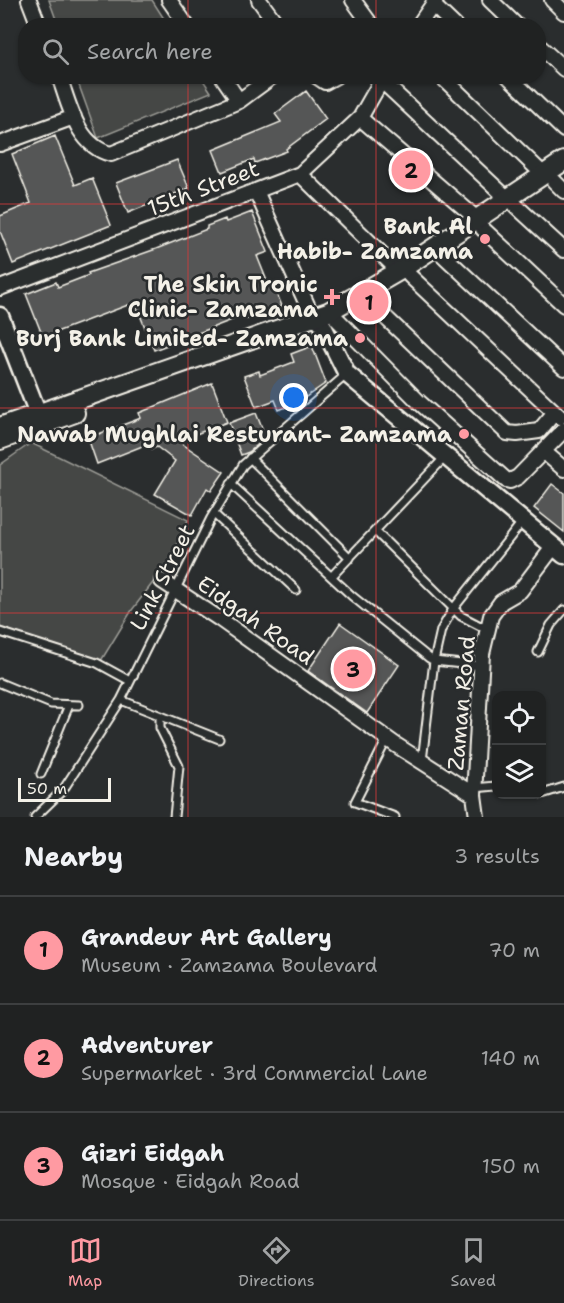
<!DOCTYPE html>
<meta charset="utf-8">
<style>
body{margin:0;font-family:"Shantell Sans",sans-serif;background:#2d2f2f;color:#f1f3f6}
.controls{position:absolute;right:18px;bottom:18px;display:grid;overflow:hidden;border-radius:12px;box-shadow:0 2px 4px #0004}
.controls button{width:54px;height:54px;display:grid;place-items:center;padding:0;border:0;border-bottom:2px solid #3d3f40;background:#202222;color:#f1f3f6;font:30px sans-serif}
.scale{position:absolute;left:18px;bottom:15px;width:93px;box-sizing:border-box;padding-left:6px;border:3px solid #f4f1e8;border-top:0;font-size:16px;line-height:21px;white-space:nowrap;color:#f4f1e8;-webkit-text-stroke:4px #2a2d2e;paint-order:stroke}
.you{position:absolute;left:294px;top:398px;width:21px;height:21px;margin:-15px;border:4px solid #fff;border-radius:50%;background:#1a73e8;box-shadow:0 0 0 9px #1a73e833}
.badge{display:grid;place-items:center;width:39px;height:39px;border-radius:50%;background:#ff9aa2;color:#111;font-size:20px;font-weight:700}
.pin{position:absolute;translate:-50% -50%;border:3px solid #fff;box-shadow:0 2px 6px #0006}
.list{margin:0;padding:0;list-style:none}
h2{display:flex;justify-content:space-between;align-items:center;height:78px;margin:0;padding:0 24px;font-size:26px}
h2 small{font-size:20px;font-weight:400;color:#a2a4a5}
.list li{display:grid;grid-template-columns:39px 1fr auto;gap:18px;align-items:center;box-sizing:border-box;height:108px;padding:0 24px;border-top:2px solid #3d3f40}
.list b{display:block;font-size:22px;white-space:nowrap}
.list p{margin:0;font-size:20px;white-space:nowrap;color:#a2a4a5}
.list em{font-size:20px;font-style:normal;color:#a2a4a5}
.icon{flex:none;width:33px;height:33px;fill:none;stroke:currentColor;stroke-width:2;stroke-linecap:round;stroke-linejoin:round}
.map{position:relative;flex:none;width:564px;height:817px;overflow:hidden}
.search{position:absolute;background:#202222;box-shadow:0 2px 4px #0004;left:18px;right:18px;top:18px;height:66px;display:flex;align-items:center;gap:15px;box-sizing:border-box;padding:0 21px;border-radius:24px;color:#a2a4a5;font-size:22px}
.sheet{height:402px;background:#202222}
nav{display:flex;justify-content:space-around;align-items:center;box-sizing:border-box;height:84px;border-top:2px solid #3d3f40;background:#202222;font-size:16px;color:#a2a4a5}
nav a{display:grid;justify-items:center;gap:3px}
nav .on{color:#ff9aa2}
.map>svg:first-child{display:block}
.green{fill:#444645;stroke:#9c9c96;stroke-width:1.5}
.building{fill:#555756;stroke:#f4f1e8;stroke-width:1.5}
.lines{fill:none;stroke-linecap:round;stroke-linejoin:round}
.service-casing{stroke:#f4f1e8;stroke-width:11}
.minor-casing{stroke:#f4f1e8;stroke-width:18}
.tertiary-casing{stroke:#f4f1e8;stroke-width:21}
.secondary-casing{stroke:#f4f1e8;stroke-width:22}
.service{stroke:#2a2d2e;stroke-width:7}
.minor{stroke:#2a2d2e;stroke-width:14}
.tertiary{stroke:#2a2d2e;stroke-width:16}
.secondary{stroke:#2a2d2e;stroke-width:18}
.grid{fill:none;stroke:#d93c3b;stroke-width:1.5;stroke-opacity:0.55}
.poi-dot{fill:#ff9aa2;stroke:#2a2d2e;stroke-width:2}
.labels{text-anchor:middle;stroke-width:5;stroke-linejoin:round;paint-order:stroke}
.street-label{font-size:22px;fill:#f4f1e8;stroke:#2a2d2e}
.poi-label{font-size:22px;font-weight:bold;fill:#f4f1e8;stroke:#2a2d2e;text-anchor:end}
</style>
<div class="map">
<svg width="564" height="817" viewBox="0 0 564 817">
<rect width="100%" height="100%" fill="#2a2d2e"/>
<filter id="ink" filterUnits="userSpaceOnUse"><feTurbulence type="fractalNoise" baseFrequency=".0167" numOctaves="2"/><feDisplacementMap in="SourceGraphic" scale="12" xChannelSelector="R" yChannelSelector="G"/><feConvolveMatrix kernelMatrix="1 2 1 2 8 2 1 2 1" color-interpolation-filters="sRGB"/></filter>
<g filter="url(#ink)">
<path class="green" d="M49 0H152L168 25H58Z
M76 77H201L211 92 98 138Z
M31 443 188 520 171 559 132 610 99 664 0 632V465Z"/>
<path class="building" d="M306 91 326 119 286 149 287 151 255 163 254 159 222 172 213 150 281 122 275 114Z
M55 136 75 185 92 178 111 225 13 264 0 231V216L31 203 12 154Z
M177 160 189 188 128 213 116 183Z
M252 212 268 252 257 256 269 286 273 284 282 306 247 319 245 315 154 350 136 305 129 308 128 305 43 337 26 294 56 282 58 287 89 275 88 273 156 249 207 229V226L225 219 226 222Z
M312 346 326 383 300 401 279 410 275 400 256 407 244 376 259 371 260 375 294 362 291 354Z
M212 383 227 422 178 441 224 472 211 491 207 488 192 515 155 494 175 461 157 447 152 449 150 443 97 464 88 438 141 418 139 413Z
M256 413 266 438 249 452 241 455 229 423Z
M552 484 564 493V532L534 508Z
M340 623 399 665 367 713 308 671Z"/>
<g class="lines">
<defs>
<path id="service" d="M250 458 350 558
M231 484 352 596 429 658 434 661 481 666
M214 514 296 590
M375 531 461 616 488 630
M332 576 446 456
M0 632 97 663 130 681
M538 652 551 625 564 610
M0 683 51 704 79 705
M121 700 219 739
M160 717V728L179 766 174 817
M387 739 355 802 395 817
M422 761 434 661 441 630 453 609 523 521
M41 774 69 705
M474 788 496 786
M542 794 564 787
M35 817 63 790 121 700 211 518 243 465 347 374"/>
<path id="minor" d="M29 0 39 26
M169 0 187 26
M259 0 278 26
M353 0 372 26
M490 0 517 26
M552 0 564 12
M433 5 455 26
M418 26 436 0
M538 45 564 69
M59 76C69 104 77 146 111 154L239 101 273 76
M222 76 239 101
M316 76 325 82 336 76
M441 76 544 175
M508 76 564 130
M382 81 508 199
M360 118 477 219
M0 144 74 117
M300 174 399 271
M554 181 564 191
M256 191 313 318
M516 206 564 250
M483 229 564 305
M443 255 564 368
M410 276 560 417
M0 288 300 174 360 118 384 76
M374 298 384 316 507 433 517 434 539 431 555 412
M337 319 419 402 506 480 510 481 518 477 564 430
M543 451 564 469
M162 581 221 620 396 745 474 795
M477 817 474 795 482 654 491 616 501 602 520 591 554 546"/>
<path id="tertiary" d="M0 316 42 424
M323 326 347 374 564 555"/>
<path id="secondary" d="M0 427 328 312 399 271 564 161
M0 440 75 413"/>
</defs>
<use href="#service" class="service-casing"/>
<use href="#minor" class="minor-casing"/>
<use href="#tertiary" class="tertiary-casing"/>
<use href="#secondary" class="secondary-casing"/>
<use href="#service" class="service"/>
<use href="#minor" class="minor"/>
<use href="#tertiary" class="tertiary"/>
<use href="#secondary" class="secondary"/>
</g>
</g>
<path class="grid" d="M188 0V26M376 0V26M188 76V817M376 76V817M0 204H564M0 408H564M0 613H564"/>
<g class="poi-dot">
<circle cx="485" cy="239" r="6"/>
<path d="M329 288h6v6h6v6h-6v6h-6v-6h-6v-6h6z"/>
<circle cx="360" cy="338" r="6"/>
<circle cx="464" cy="434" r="6"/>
</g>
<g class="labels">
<g class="street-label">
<text transform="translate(203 188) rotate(-21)" y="8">15th Street</text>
<text transform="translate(162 577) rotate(-63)" y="8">Link Street</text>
<text transform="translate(256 620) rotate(35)" y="8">Eidgah Road</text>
<text transform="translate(461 703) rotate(-85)" y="8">Zaman Road</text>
</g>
<g class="poi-label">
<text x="473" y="234">Bank Al<tspan x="473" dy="25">Habib- Zamzama</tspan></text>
<text x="318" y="292">The Skin Tronic<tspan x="318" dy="25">Clinic- Zamzama</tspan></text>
<text x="348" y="346">Burj Bank Limited- Zamzama</text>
<text x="452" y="442">Nawab Mughlai Resturant- Zamzama</text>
</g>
</g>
</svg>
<div class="controls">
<button><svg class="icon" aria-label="locate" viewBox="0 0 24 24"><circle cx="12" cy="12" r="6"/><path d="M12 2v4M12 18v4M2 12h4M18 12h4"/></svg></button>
<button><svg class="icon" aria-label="layers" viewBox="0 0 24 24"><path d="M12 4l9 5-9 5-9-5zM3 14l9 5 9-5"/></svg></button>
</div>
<div class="scale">50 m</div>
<div class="you"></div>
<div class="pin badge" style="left:369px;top:302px">1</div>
<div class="pin badge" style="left:411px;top:170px">2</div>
<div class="pin badge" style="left:353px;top:669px">3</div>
<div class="search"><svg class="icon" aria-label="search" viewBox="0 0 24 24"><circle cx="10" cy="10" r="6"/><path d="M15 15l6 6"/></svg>Search here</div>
</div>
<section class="sheet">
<h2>Nearby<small>3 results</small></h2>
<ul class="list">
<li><span class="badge">1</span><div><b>Grandeur Art Gallery</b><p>Museum · Zamzama Boulevard</p></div><em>70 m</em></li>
<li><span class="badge">2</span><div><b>Adventurer</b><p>Supermarket · 3rd Commercial Lane</p></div><em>140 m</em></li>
<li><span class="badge">3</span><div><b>Gizri Eidgah</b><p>Mosque · Eidgah Road</p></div><em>150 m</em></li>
</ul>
</section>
<nav>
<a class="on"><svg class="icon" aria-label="map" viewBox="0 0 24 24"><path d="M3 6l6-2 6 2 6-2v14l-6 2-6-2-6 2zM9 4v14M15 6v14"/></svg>Map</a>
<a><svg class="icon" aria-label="directions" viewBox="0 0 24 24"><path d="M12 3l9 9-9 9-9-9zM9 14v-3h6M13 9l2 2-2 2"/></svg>Directions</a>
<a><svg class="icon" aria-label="saved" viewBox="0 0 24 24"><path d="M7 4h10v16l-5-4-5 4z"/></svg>Saved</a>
</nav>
